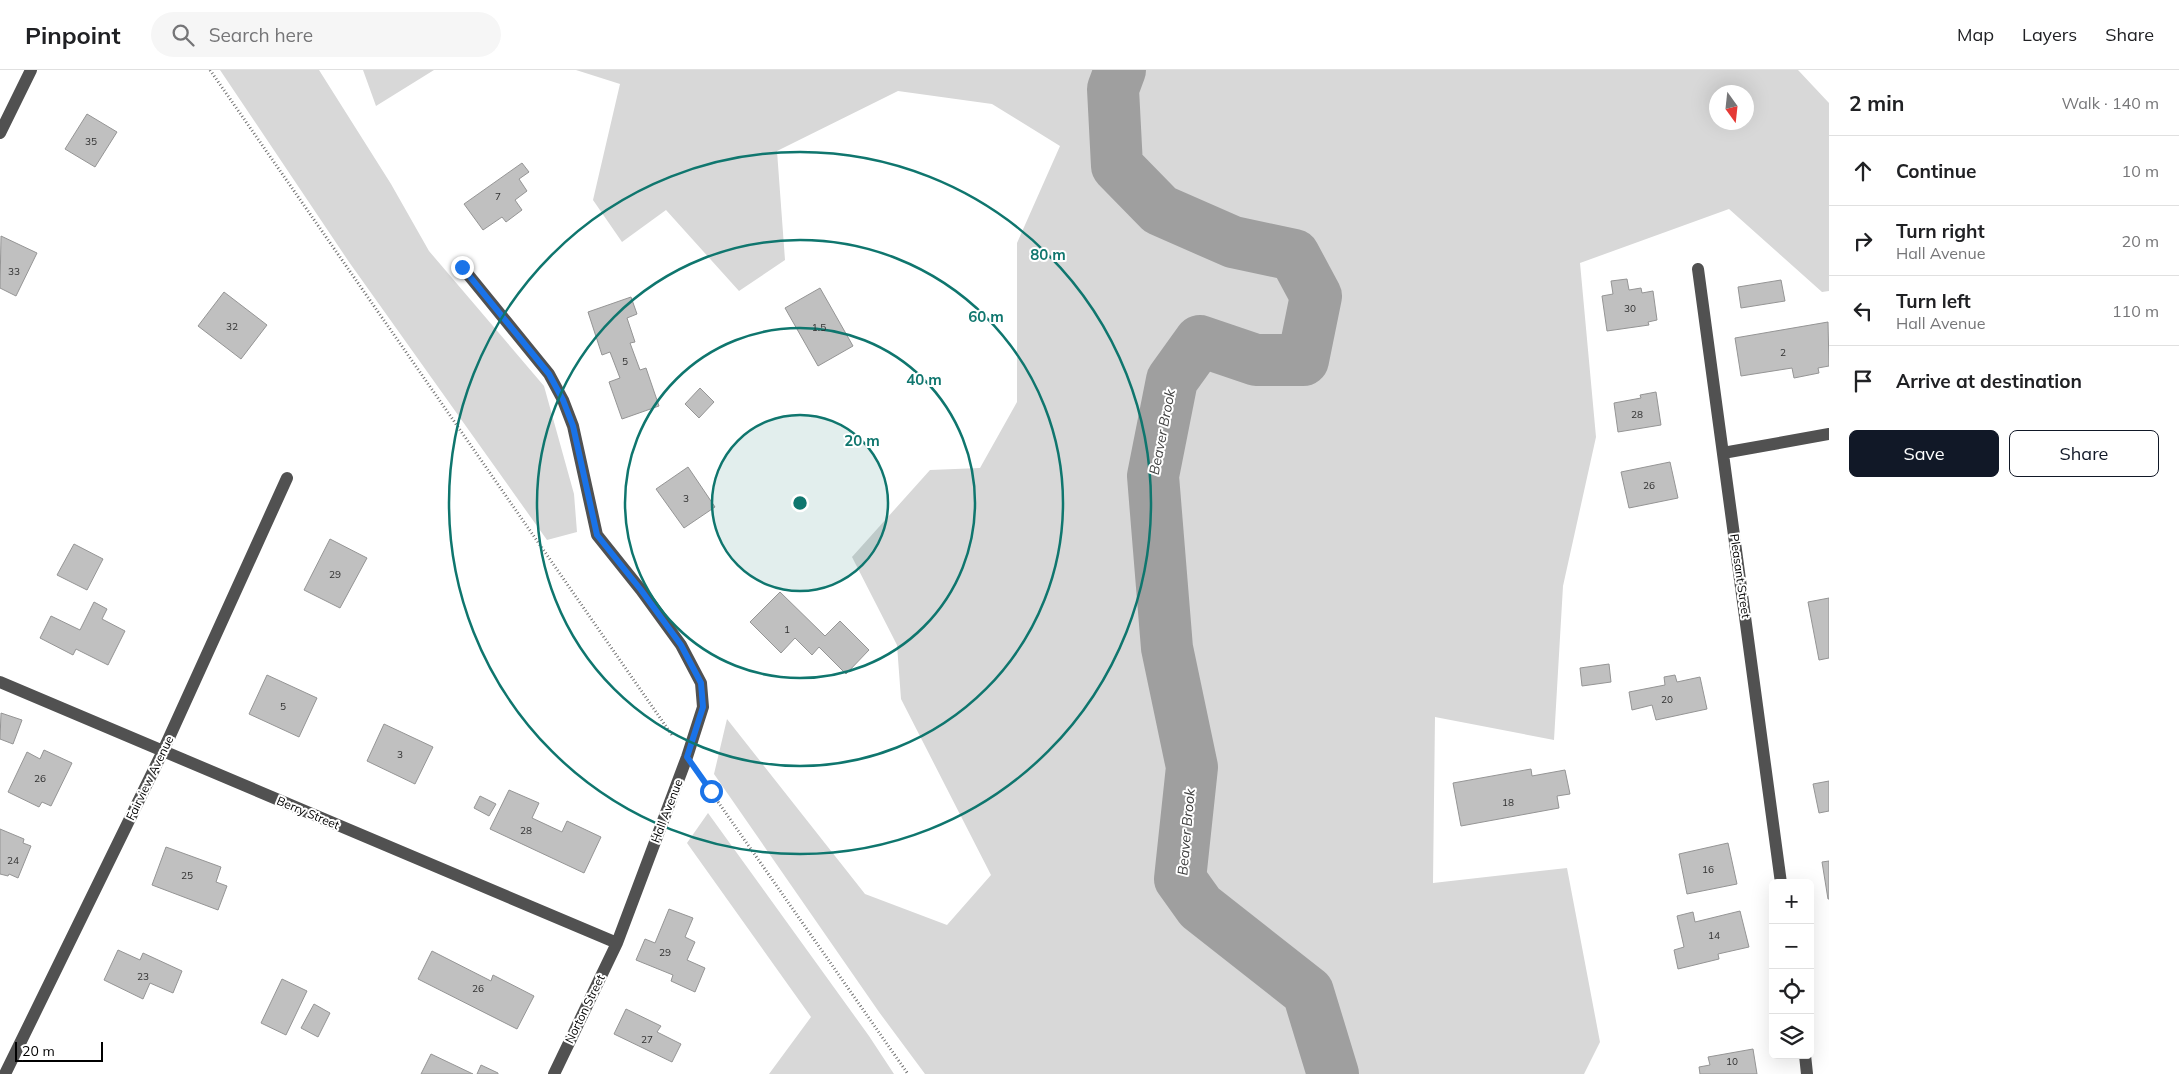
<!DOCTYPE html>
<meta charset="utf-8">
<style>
body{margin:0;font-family:Mulish,sans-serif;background:#f6f6f6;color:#202124}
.controls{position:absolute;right:15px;bottom:15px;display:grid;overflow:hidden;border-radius:8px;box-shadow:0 5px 20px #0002}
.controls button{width:45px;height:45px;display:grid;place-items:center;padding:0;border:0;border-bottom:1px solid #e0e0e0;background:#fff;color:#202124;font:25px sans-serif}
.compass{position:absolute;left:1709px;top:15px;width:45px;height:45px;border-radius:50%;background:#fff;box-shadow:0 5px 20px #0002;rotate:165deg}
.scale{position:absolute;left:15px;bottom:12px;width:88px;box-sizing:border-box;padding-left:5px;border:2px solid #000;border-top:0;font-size:14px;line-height:18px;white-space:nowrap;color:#000;-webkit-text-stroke:4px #fff;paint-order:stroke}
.stop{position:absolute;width:15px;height:15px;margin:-11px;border:4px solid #1a73e8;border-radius:50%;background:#fff}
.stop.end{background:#1a73e8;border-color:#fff;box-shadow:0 1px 5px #0008}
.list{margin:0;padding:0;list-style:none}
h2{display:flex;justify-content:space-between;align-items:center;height:65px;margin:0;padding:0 20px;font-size:21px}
h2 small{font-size:16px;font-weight:400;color:#757577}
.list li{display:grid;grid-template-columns:32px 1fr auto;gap:15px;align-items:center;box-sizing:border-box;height:70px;padding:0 20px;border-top:1px solid #e0e0e0}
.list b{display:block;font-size:19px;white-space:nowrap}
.list p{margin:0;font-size:16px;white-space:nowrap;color:#757577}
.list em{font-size:16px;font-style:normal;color:#757577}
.actions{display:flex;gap:10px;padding:15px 20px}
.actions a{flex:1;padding:11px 0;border:1px solid #111827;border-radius:8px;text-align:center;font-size:18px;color:#111827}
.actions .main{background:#111827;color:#fff}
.icon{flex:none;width:28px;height:28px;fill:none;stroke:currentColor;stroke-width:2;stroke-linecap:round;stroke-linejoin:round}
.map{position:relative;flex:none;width:1829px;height:1004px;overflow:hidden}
header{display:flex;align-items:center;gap:30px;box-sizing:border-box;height:70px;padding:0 25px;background:#fff;border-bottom:1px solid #e0e0e0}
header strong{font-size:24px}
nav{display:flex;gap:28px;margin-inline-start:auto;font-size:18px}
.search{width:350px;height:45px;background:#f6f6f6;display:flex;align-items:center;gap:12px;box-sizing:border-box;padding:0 18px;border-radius:28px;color:#757577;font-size:19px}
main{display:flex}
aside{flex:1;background:#fff}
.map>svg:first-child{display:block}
.green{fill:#d8d8d8;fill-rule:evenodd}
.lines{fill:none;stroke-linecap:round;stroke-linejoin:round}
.river{stroke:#9f9f9f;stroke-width:52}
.building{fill:#c0c0c0;stroke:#959595}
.path{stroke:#737373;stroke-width:3;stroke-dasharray:1 2.5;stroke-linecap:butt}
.minor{stroke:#515151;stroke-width:12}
.route{stroke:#1a73e8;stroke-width:6}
.ring{fill:none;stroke:#0f766e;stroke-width:2.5}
.labels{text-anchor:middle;stroke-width:4;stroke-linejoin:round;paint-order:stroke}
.number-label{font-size:10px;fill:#303030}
.street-label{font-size:12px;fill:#000;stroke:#fff}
.water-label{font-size:14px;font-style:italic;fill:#404040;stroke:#fff}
.centre{fill:#0f766e;stroke:#fff;stroke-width:2.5}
.ring-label{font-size:15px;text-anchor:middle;font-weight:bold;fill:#0f766e;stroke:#fff;stroke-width:4;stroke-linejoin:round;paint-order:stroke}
</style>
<header>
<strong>Pinpoint</strong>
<div class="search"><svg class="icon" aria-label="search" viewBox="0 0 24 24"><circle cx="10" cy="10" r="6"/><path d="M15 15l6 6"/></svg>Search here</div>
<nav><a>Map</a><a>Layers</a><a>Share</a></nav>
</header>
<main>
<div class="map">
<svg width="1829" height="1004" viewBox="0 0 1829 1004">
<rect width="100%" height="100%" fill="#fff"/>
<path class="green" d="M220 0H319L391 114 429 181 544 316 574 424 577 462 547 470 349 192Z
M363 0H434L376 36Z
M576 0H1798L1829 33V221L1822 222 1729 139 1580 193 1596 367 1563 516 1554 670 1435 647 1433 813 1567 798 1600 972 1584 1004H925L879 942 714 704 727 649 865 824 947 855 991 805 901 629 897 575 852 487 930 400 980 398 1017 332V173L1060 76 992 34 898 21 777 81 785 190 739 221 666 140 622 172 593 130 620 14ZM1716 22H1746V52H1716Z
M708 743 869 966 894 1004H769L811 947 687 773Z"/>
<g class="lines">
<path class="river" d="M1120 0 1113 19 1117 96 1160 140 1233 172 1294 185 1316 226 1303 290H1256L1200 271 1172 310 1153 406 1167 578 1192 697 1180 809 1200 837 1308 922 1333 1004"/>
</g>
<path class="building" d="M87 44 117 62 95 97 65 79Z
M522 93 529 102 519 109 527 121 515 130 522 140 506 152 502 147 483 160 464 134Z
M1 166 37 183 16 226 0 218Z
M1627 209 1629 220 1641 218 1642 223 1653 221 1657 250 1648 252 1649 255 1607 261 1602 226 1613 224 1611 211Z
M1781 210 1785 231 1741 238 1738 217Z
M820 218 853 276 818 296 785 238Z
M224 222 267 255 241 289 198 256Z
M631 227 637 244 627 248 635 272 630 273 640 300 646 298 659 336 622 349 609 312 620 308 610 282 602 285 588 242Z
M1828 252 1829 296 1818 298 1819 303 1794 308 1792 298 1741 306 1735 268Z
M700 318 714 332 699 348 685 334Z
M1656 322 1661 355 1618 362 1614 333 1641 328 1640 325Z
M1670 392 1678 428 1629 438 1621 402Z
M688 397 715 437 684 458 656 419Z
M330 469 367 488 340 538 304 520Z
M74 474 103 489 87 520 57 505Z
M780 522 825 566 840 551 869 580 846 604 819 577 812 585 795 568 781 583 750 552Z
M1829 528V588L1819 590 1808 532Z
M94 532 107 539 102 549 125 561 108 595 76 579 73 585 40 568 51 546 80 560Z
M1609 594 1611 612 1582 616 1580 598Z
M267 605 317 628 299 667 249 644Z
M1675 605 1677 612 1700 607 1707 639 1656 650 1652 635 1632 640 1629 622 1665 615 1664 607Z
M1 643 22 650 13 674 0 669Z
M384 654 433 677 415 714 367 691Z
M44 680 72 693 51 736 42 732 39 737 8 722 27 682 40 689Z
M1531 699 1532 706 1565 700 1570 724 1557 726 1559 738 1461 756 1453 713Z
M1829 711V741L1819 743 1813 714Z
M509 720 539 733 532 748 562 762 567 751 601 767 584 803 490 759Z
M480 726 496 734 489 746 474 738Z
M0 759 24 769 23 773 31 776 18 808 9 804 8 806 0 804Z
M1728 773 1737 814 1687 824 1679 784Z
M166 777 221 797 216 812 227 816 218 840 152 815Z
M1829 791V829H1828L1822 792Z
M669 839 693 848 685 867 695 872 687 890 705 898 695 922 671 911 673 905 636 890 645 869 655 873Z
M1740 841 1749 877 1718 884 1719 889 1678 899 1674 880 1684 877 1677 846 1693 842 1695 852Z
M118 880 140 890 143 883 182 901 173 923 150 913 143 929 104 910Z
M432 881 491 911 493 905 534 926 517 959 418 909Z
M282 909 307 921 286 965 261 953Z
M314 934 330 943 318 967 301 958Z
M626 939 661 956 657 962 681 974 672 992 614 964Z
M1753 979 1757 1004H1700L1699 997 1710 995 1708 987Z
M431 984 473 1004H421Z
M481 995 498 1003V1004H477Z"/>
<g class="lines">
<path class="path" d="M210 0 672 665
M702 709 908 1004"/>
<path class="minor" d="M0 63 31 0
M462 197 549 304 563 330 573 356 597 465 641 520 681 575 701 613 703 637 687 687 617 873 554 1004
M1698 199 1781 813
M1723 383 1829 364
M0 612 617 873
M1805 985 1807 1004
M5 1004 163 681 287 408"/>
</g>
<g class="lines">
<path class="route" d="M462 197 549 304 563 330 573 356 597 465 641 520 681 575 701 613 703 637 687 687 711 721"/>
</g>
<circle cx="800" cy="433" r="88" fill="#0f766e" fill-opacity=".12"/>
<g class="ring">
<circle cx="800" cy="433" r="88"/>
<circle cx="800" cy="433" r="175"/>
<circle cx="800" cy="433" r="263"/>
<circle cx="800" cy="433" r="351"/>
</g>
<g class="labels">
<g class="number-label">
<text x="91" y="75">35</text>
<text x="498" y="130">7</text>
<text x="14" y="205">33</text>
<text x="1630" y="242">30</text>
<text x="232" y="260">32</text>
<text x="819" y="261">1.5</text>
<text x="1783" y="286">2</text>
<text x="625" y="295">5</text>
<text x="1637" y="348">28</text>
<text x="1649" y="419">26</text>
<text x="686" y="432">3</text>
<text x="335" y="508">29</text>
<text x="787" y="563">1</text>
<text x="1667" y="633">20</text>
<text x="283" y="640">5</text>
<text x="400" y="688">3</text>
<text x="40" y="712">26</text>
<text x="1508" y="736">18</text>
<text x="526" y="764">28</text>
<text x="13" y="794">24</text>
<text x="1708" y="803">16</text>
<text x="187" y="809">25</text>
<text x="1714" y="869">14</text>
<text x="665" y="886">29</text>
<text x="143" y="910">23</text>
<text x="478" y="922">26</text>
<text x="647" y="973">27</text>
<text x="1732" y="995">10</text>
</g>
<g class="street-label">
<text transform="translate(1740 506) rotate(82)" y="4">Pleasant Street</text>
<text transform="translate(150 708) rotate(-64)" y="4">Fairview Avenue</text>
<text transform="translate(667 741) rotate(-69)" y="4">Hall Avenue</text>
<text transform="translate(308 743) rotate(23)" y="4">Berry Street</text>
<text transform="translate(585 939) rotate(-64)" y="4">Norton Street</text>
</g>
<g class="water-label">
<text transform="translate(1162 362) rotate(-79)" y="5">Beaver Brook</text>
<text transform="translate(1186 762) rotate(-85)" y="5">Beaver Brook</text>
</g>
</g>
<circle cx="800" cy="433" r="8" class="centre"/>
<g class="ring-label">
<text x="1048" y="190">80 m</text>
<text x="986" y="252">60 m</text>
<text x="924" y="315">40 m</text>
<text x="862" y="376">20 m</text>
</g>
</svg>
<div class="controls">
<button>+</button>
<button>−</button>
<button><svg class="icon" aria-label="locate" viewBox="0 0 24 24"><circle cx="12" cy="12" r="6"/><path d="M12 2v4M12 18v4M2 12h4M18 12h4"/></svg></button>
<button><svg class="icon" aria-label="layers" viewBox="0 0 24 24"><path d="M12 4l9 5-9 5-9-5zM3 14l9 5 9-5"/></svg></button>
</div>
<svg class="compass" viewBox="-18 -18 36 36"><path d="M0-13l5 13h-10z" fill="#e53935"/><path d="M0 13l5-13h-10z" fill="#757577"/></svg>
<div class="scale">20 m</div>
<div class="stop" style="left:711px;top:721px"></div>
<div class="stop end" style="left:462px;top:197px"></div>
</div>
<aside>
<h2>2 min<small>Walk · 140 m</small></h2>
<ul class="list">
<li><svg class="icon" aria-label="ahead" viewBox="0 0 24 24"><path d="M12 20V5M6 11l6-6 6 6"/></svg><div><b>Continue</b></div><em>10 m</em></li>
<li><svg class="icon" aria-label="right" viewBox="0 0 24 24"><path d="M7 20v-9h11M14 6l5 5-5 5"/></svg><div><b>Turn right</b><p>Hall Avenue</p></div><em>20 m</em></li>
<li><svg class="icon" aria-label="left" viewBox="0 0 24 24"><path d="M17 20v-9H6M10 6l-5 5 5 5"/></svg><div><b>Turn left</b><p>Hall Avenue</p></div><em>110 m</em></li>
<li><svg class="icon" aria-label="arrive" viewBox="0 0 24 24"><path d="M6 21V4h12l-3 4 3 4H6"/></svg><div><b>Arrive at destination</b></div></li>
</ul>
<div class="actions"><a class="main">Save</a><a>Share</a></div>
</aside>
</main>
